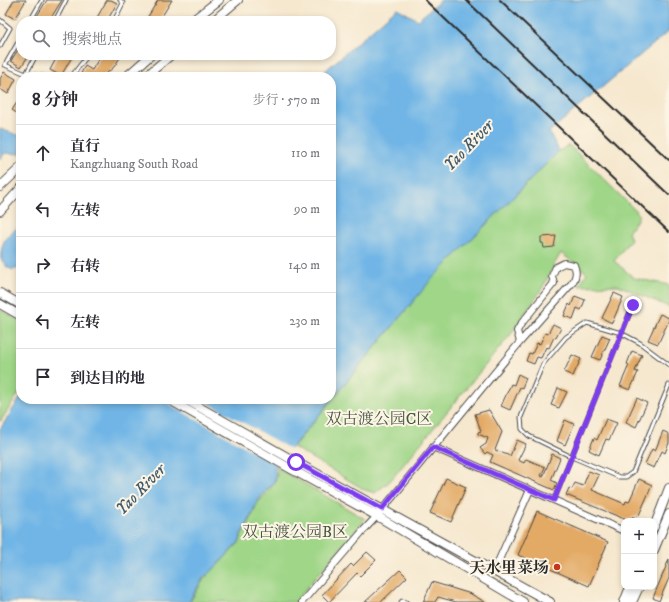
<!DOCTYPE html>
<html lang="zh">
<meta charset="utf-8">
<style>
body{margin:0;font-family:"IM FELL DW Pica","Noto Serif SC",serif;background:#f7f7f7;color:#2b2b33}
.controls{position:absolute;right:12px;bottom:12px;display:grid;overflow:hidden;border-radius:8px;box-shadow:0 2px 6px #0003}
.controls button{width:36px;height:36px;display:grid;place-items:center;padding:0;border:0;border-bottom:1px solid #e1e1e2;background:#fff;color:#2b2b33;font:20px sans-serif}
.stop{position:absolute;width:12px;height:12px;margin:-9px;border:3px solid #7c3aed;border-radius:50%;background:#fff}
.stop.end{background:#7c3aed;border-color:#fff;box-shadow:0 1px 4px #0008}
.list{margin:0;padding:0;list-style:none}
h2{display:flex;justify-content:space-between;align-items:center;height:52px;margin:0;padding:0 16px;font-size:17px}
h2 small{font-size:13px;font-weight:400;color:#7c7c81}
.list li{display:grid;grid-template-columns:26px 1fr auto;gap:12px;align-items:center;box-sizing:border-box;height:56px;padding:0 16px;border-top:1px solid #e1e1e2}
.list b{display:block;font-size:15px;white-space:nowrap}
.list p{margin:0;font-size:13px;white-space:nowrap;color:#7c7c81}
.list em{font-size:13px;font-style:normal;color:#7c7c81}
.icon{flex:none;width:22px;height:22px;fill:none;stroke:currentColor;stroke-width:2;stroke-linecap:round;stroke-linejoin:round}
.map{position:relative;flex:none;width:669px;height:602px;overflow:hidden}
.search{position:absolute;background:#fff;box-shadow:0 2px 6px #0003;left:16px;top:16px;width:320px;height:44px;display:flex;align-items:center;gap:10px;box-sizing:border-box;padding:0 14px;border-radius:16px;color:#7c7c81;font-size:15px}
.panel{position:absolute;background:#fff;box-shadow:0 2px 6px #0003;left:16px;top:72px;width:320px;height:332px;border-radius:16px}
.map>svg:first-child{display:block}
.green{fill:#9fd687;stroke:#658059}
.water{fill:#6fb5e6;stroke:#4d7088}
.pier{fill:#f6e8cf}
.building{fill:#e3aa66}
.lines{fill:none;stroke-linecap:round;stroke-linejoin:round}
.lane-casing{stroke:#494744;stroke-width:5}
.street-casing{stroke:#494744;stroke-width:8}
.secondary-casing{stroke:#494744;stroke-width:10}
.lane{stroke:#fff;stroke-width:3}
.street{stroke:#fff;stroke-width:6}
.secondary{stroke:#fff;stroke-width:8}
.rail{stroke:#2b2b2b;stroke-width:2}
.route{stroke:#7c3aed;stroke-width:5}
.poi-dot{fill:#c8321e;stroke:#fcf5e5;stroke-width:1.5}
.labels{text-anchor:middle;stroke-width:4;stroke-linejoin:round;paint-order:stroke}
.park-label{font-size:16px;fill:#485642;stroke:#fcf5e5}
.poi-label{font-size:16px;font-weight:bold;fill:#2b2b2b;stroke:#fcf5e5;text-anchor:end}
.water-label{font-size:17px;font-style:italic;fill:#435b6c;stroke:#fcf5e5}
</style>
<div class="map">
<svg width="669" height="602" viewBox="0 0 669 602">
<rect width="100%" height="100%" fill="#fcf5e5"/>
<filter id="ink" filterUnits="userSpaceOnUse"><feTurbulence type="fractalNoise" baseFrequency=".025" numOctaves="2"/><feDisplacementMap in="SourceGraphic" scale="8" xChannelSelector="R" yChannelSelector="G"/><feConvolveMatrix kernelMatrix="1 2 1 2 8 2 1 2 1" color-interpolation-filters="sRGB"/></filter>
<filter id="wash" filterUnits="userSpaceOnUse"><feTurbulence type="fractalNoise" baseFrequency=".012" numOctaves="4" result="noise"/><feDisplacementMap in="SourceGraphic" scale="16" xChannelSelector="R" yChannelSelector="G"/><feGaussianBlur stdDeviation="0.9" result="paint"/><feColorMatrix in="noise" values="0 0 0 0 0 0 0 0 0 0 0 0 0 0 0 0 0 1.4 0 .05"/><feComposite in="paint" operator="in"/></filter>
<g filter="url(#wash)">
<rect width="100%" height="100%" fill="#f6e8cf"/>
<path class="green" d="M569 145 639 214 637 220 628 232 631 239 614 261 634 278 669 285V307L618 285 579 286 587 273 561 253C552 266 547 282 538 295 529 308 519 320 511 334L390 481 375 493 365 490 293 447 431 280 559 151Z
M0 310 21 321V390L0 422Z
M276 467 365 519 295 602H190L204 579 240 542 242 534 250 521 257 504 274 484 277 476Z"/>
<path class="water" d="M441 0H669V31L549 132 559 151 431 280 274 469 276 476 273 484 264 493 256 504 249 521 241 534 240 541 210 573 204 577 189 602H0V429L21 397V399H331V77H318L397 8 418 20Z
M0 129 21 136V154L5 153 0 159Z
M21 227V267L13 270 7 267 1 259C0 244 7 232 21 227Z"/>
<path class="pier" d="M160 399H201L292 450 279 466Z"/>
<g id="blocks">
<path class="building" d="M14 0H26L15 19 6 14Z
M47 0H62L49 21H34Z
M107 0H111L117 3 107 21H95Z
M158 0H172L159 21H148L146 20Z
M21 45V55H29L21 67 11 61Z
M58 55H73L61 76 50 70Z
M101 55 121 56 114 67 102 77H79L85 66 92 70Z
M4 72 16 79 8 94 0 89V79Z
M20 98H21V116L12 110Z
M556 236 554 247 544 248 543 243H541V237Z
M614 293 623 297 612 323 602 318Z
M575 296 585 300 581 310 577 308 573 319 564 316 569 304 571 306Z
M660 314 669 318V320L658 344 648 340Z
M553 324 561 328 556 338 554 337 549 348 546 347 541 358 537 357 534 364 526 361 529 353 532 354 537 343 540 344 545 333 548 334Z
M602 335 610 338 600 360 592 357Z
M632 351 642 355 635 371 638 372 630 390 620 386 629 365 627 364Z
M572 355 581 359 573 376 564 372Z
M518 374 526 378 522 388 520 387 510 410 501 406 511 384 514 385Z
M558 388 567 392 559 408 551 405Z
M637 398 647 403 636 427 626 422Z
M489 410 502 432 495 450 510 456 517 440 526 444 518 460 524 463 526 459 545 467 541 476 543 477 552 454 560 458 551 480 557 483 554 490 490 462 493 455 487 452 485 454 480 448 486 444 488 438 478 434V432L481 431 475 414Z
M606 419 617 423 609 440 606 439 599 455 589 450 594 438 597 440Z
M565 420 574 424 565 445 557 441Z
M663 431 669 434V443L665 453 662 451 654 468 645 464 652 449 655 451Z
M589 471 599 475 592 490 625 504 626 501 629 502 639 479 652 485 639 515 627 520 566 495 569 488 572 489 575 483 583 486Z
M446 478 466 487 451 522 430 513Z
M537 511 608 542 589 586 518 555Z
M367 552 376 560 360 576 357 573 329 602 322 595 351 564 353 566Z
M669 559V578L659 601 653 598Z
M400 570 407 577 381 602H365Z
M432 582 471 594 485 602H456L438 597 435 602H423Z"/>
</g>
</g>
<g filter="url(#ink)">
<use href="#blocks" fill-opacity="0" stroke="#494744" stroke-width="1"/>
<g class="lines">
<defs>
<path id="lane" d="M0 20 10 28 0 46
M30 21 42 0
M55 21 66 0
M114 21 123 3 120 0
M21 37 5 65 26 74 48 77
M26 74 36 55
M71 77 88 55
M669 365 640 343 621 333 587 323 566 337 543 364 521 417 522 429 529 436 572 457 619 477H626L633 472 669 385
M554 500 633 305
M401 602 402 601 406 602"/>
<path id="street" d="M433 447 624 531
M494 571 530 490
M302 602 361 533 377 516 520 342 573 282C576 276 577 272 574 265L564 263 556 267 552 276 554 283 521 324 517 331 520 342"/>
<path id="secondary" d="M192 21 219 0
M213 21 238 0
M126 77 151 55
M145 77 171 55
M0 187 21 167
M0 211 21 188
M0 293 21 305
M0 304 21 316
M168 399 291 469 377 516 523 602
M185 399 296 462 550 602
M654 527 669 488
M654 550 669 514
M624 602 630 587
M632 602 639 587"/>
</defs>
<use href="#lane" class="lane-casing"/>
<use href="#street" class="street-casing"/>
<use href="#secondary" class="secondary-casing"/>
<use href="#lane" class="lane"/>
<use href="#street" class="street"/>
<use href="#secondary" class="secondary"/>
<path class="rail" d="M425 0 669 232
M466 0 669 195
M500 0 669 160"/>
</g>
</g>
<g class="lines" filter="url(#ink)">
<path class="route" d="M296 462 382 509 433 447 554 500 633 305"/>
</g>
<circle class="poi-dot" cx="557" cy="567" r="4"/>
<g class="labels">
<g class="park-label">
<text x="379" y="424">双古渡公园C区</text>
<text x="295" y="537">双古渡公园B区</text>
</g>
<g class="poi-label">
<text x="549" y="573">天水里菜场</text>
</g>
<g class="water-label">
<text transform="translate(468 145) rotate(-46)" y="6">Yao River</text>
<text transform="translate(140 489) rotate(-46)" y="6">Yao River</text>
</g>
</g>
</svg>
<div class="controls">
<button>+</button>
<button>−</button>
</div>
<div class="stop" style="left:296px;top:462px"></div>
<div class="stop end" style="left:633px;top:305px"></div>
<div class="search"><svg class="icon" aria-label="search" viewBox="0 0 24 24"><circle cx="10" cy="10" r="6"/><path d="M15 15l6 6"/></svg>搜索地点</div>
<section class="panel">
<h2>8 分钟<small>步行 · 570 m</small></h2>
<ul class="list">
<li><svg class="icon" aria-label="ahead" viewBox="0 0 24 24"><path d="M12 20V5M6 11l6-6 6 6"/></svg><div><b>直行</b><p>Kangzhuang South Road</p></div><em>110 m</em></li>
<li><svg class="icon" aria-label="left" viewBox="0 0 24 24"><path d="M17 20v-9H6M10 6l-5 5 5 5"/></svg><div><b>左转</b></div><em>90 m</em></li>
<li><svg class="icon" aria-label="right" viewBox="0 0 24 24"><path d="M7 20v-9h11M14 6l5 5-5 5"/></svg><div><b>右转</b></div><em>140 m</em></li>
<li><svg class="icon" aria-label="left" viewBox="0 0 24 24"><path d="M17 20v-9H6M10 6l-5 5 5 5"/></svg><div><b>左转</b></div><em>230 m</em></li>
<li><svg class="icon" aria-label="arrive" viewBox="0 0 24 24"><path d="M6 21V4h12l-3 4 3 4H6"/></svg><div><b>到达目的地</b></div></li>
</ul>
</section>
</div>
